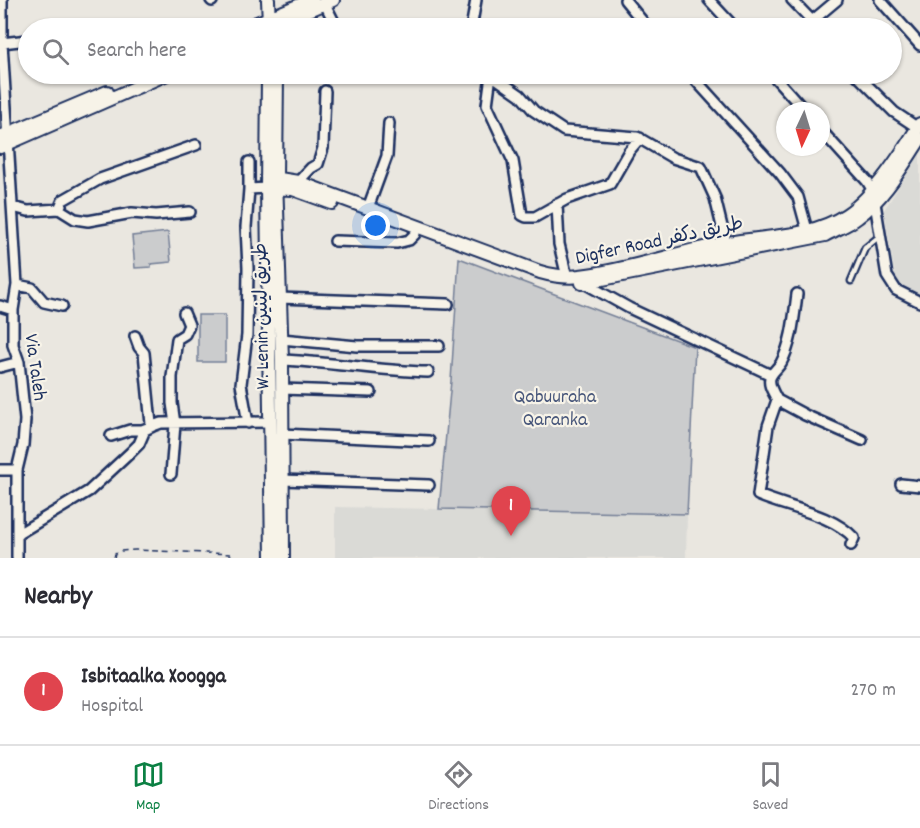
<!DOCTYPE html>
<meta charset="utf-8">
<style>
body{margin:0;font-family:Dekko,"Playpen Sans Arabic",sans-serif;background:#f7f7f7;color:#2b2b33}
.compass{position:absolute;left:776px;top:102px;width:54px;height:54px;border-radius:50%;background:#fff;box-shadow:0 2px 4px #0004;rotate:184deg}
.you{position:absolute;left:376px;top:226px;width:21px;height:21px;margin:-15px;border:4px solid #fff;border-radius:50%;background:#1a73e8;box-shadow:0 0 0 9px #1a73e833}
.badge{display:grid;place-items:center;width:39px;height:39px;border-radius:50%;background:#0b8043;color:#fff;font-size:20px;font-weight:700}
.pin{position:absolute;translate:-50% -50px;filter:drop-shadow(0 2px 3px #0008)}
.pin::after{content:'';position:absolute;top:32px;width:21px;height:18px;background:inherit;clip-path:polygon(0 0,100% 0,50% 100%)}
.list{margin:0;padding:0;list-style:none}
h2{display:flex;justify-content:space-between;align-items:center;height:78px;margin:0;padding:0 24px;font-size:26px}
h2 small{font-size:20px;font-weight:400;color:#7c7c81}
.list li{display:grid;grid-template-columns:39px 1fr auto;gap:18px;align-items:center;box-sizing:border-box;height:108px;padding:0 24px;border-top:2px solid #e1e1e2}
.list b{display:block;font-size:22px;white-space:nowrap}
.list p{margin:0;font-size:20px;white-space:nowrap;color:#7c7c81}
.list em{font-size:20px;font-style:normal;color:#7c7c81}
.icon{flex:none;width:33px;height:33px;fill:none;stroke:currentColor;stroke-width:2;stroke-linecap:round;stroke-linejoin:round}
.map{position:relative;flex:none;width:920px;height:558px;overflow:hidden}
.search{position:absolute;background:#fff;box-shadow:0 2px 4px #0004;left:18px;right:18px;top:18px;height:66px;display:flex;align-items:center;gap:15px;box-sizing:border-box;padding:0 21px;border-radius:33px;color:#7c7c81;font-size:22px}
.sheet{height:186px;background:#fff}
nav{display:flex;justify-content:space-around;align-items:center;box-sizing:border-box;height:84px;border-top:2px solid #e1e1e2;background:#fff;font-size:16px;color:#7c7c81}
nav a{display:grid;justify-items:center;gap:3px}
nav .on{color:#0b8043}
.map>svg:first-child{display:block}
.built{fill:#dadad6}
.green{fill:#cbcccd;stroke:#737e96;stroke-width:1.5}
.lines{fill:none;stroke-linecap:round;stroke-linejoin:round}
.lane-casing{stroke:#1b2f5e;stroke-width:9}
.street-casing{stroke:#1b2f5e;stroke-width:14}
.secondary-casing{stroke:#1b2f5e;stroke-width:16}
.path{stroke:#1b2f5e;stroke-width:1.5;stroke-dasharray:6 4.5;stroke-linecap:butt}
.lane{stroke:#f7f3e8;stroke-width:4.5}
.street{stroke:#f7f3e8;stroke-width:9}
.secondary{stroke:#f7f3e8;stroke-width:12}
.labels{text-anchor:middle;stroke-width:4.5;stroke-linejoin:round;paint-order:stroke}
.street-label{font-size:20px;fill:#1b2f5e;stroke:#f7f3e8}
.park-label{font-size:20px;fill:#47567a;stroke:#f7f3e8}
</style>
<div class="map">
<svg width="920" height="558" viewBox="0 0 920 558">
<rect width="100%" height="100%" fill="#eae7e0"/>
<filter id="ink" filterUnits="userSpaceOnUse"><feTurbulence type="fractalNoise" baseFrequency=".0167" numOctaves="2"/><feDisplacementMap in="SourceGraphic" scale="12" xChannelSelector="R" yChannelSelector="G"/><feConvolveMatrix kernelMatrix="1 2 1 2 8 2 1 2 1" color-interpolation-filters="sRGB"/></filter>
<g filter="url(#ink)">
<path class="built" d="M920 154V299L897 287 884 210Z
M335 507 687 514 686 558H335Z"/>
<path class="green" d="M168 232 171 262 151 264V267L135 268 132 236Z
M459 258 695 347 687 514 439 509 451 381Z
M198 315H225V362H198Z"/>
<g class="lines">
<defs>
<path id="lane" d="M851 281 865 248 881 235"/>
<path id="street" d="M2 0V43L17 285 13 310V345L19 362 25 420 23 445 17 470V558
M211 0 212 1
M625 0 648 28
M709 0 735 28
M792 0 819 28
M880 0 920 45
M325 4 337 28
M812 21 837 0
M473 28 472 23 476 0
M2 43 28 40
M490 74 520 95 534 111 564 131 637 137 673 158 701 167 715 198 726 243
M690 74 780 173 798 197 807 230
M772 74 805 111
M856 74 894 112 918 128
M491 75 487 105 513 161 522 215 526 217H535L567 199 610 184 629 151 640 138
M821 130 867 181 873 191 887 276 896 290 920 302
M249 162V189
M298 182 311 168 318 164 323 148 325 91
M557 204 559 244 567 277
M13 207 28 211 59 209 75 219 88 221 132 213 156 215 190 212
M368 208 387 156 389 123
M59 209 63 200 100 179 196 145
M335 241 397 243 409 240 415 234
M584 283 629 308 771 375
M17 285 32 288 44 302 62 306
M797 294C794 317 792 343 781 363 778 368 772 372 770 378 768 386 774 393 777 400L768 426 758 495C788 508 832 514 854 538L851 545
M279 298 448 304
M0 306 13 310
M281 339 357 346H439
M282 360C331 362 379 371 428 372
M0 367 19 362
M282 389 371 392
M777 400 805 415 862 440
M248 423 241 384 247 335 248 268 246 227 249 189 267 188
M282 434 429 441
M111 436 130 430H142L161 423 271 422
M0 470H17
M171 474 175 424 172 403V377L177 339 185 334 189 325 184 313
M282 480 429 485
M901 484 920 486
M18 534 89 491 130 453 139 444 145 430 153 426 151 424 144 353 139 347 135 336"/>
<path id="secondary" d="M268 0 269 23
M245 28 312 0
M267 28 333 0
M268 74 267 188 272 558
M277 74 276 178 282 360 283 558
M0 137 107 92
M0 147 167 74
M267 177 298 182 540 272C554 276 566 278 580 276 630 270 678 252 727 243 766 236 811 238 846 215 874 197 902 153 920 124
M267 188 293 189 332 203
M582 283 825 235C836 229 848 225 858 217 885 197 902 166 920 139"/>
</defs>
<use href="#lane" class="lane-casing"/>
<use href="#street" class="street-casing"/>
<use href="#secondary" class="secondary-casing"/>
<path class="path" d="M114 558 115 554 121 551 135 550 230 554 235 558"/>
<use href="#lane" class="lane"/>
<use href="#street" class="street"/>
<use href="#secondary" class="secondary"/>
</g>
</g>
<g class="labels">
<g class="street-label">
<text transform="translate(659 239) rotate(-12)" y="7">Digfer Road طريق دكفر</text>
<text transform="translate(260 316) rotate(-91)" y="7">W. Lenin طريق لينين</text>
<text transform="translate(37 367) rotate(82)" y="7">Via Taleh</text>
</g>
<g class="park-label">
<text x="555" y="402">Qabuuraha<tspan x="555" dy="23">Qaranka</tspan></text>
</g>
</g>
</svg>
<svg class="compass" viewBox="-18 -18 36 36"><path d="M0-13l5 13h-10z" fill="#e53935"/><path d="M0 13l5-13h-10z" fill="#7c7c81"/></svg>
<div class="you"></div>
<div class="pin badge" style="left:511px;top:536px;background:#e0444e">1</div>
<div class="search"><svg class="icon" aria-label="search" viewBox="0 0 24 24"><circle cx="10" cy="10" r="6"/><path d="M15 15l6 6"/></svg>Search here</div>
</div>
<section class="sheet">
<h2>Nearby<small></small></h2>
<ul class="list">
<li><span class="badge" style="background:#e0444e">1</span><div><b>Isbitaalka Xoogga</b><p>Hospital</p></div><em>270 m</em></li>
</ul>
</section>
<nav>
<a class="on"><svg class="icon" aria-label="map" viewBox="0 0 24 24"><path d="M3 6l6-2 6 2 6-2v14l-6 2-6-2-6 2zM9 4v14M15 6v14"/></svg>Map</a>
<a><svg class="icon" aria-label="directions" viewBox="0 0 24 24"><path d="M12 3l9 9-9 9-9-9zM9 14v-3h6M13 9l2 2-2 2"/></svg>Directions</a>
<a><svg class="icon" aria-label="saved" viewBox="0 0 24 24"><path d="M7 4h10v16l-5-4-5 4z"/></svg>Saved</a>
</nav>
